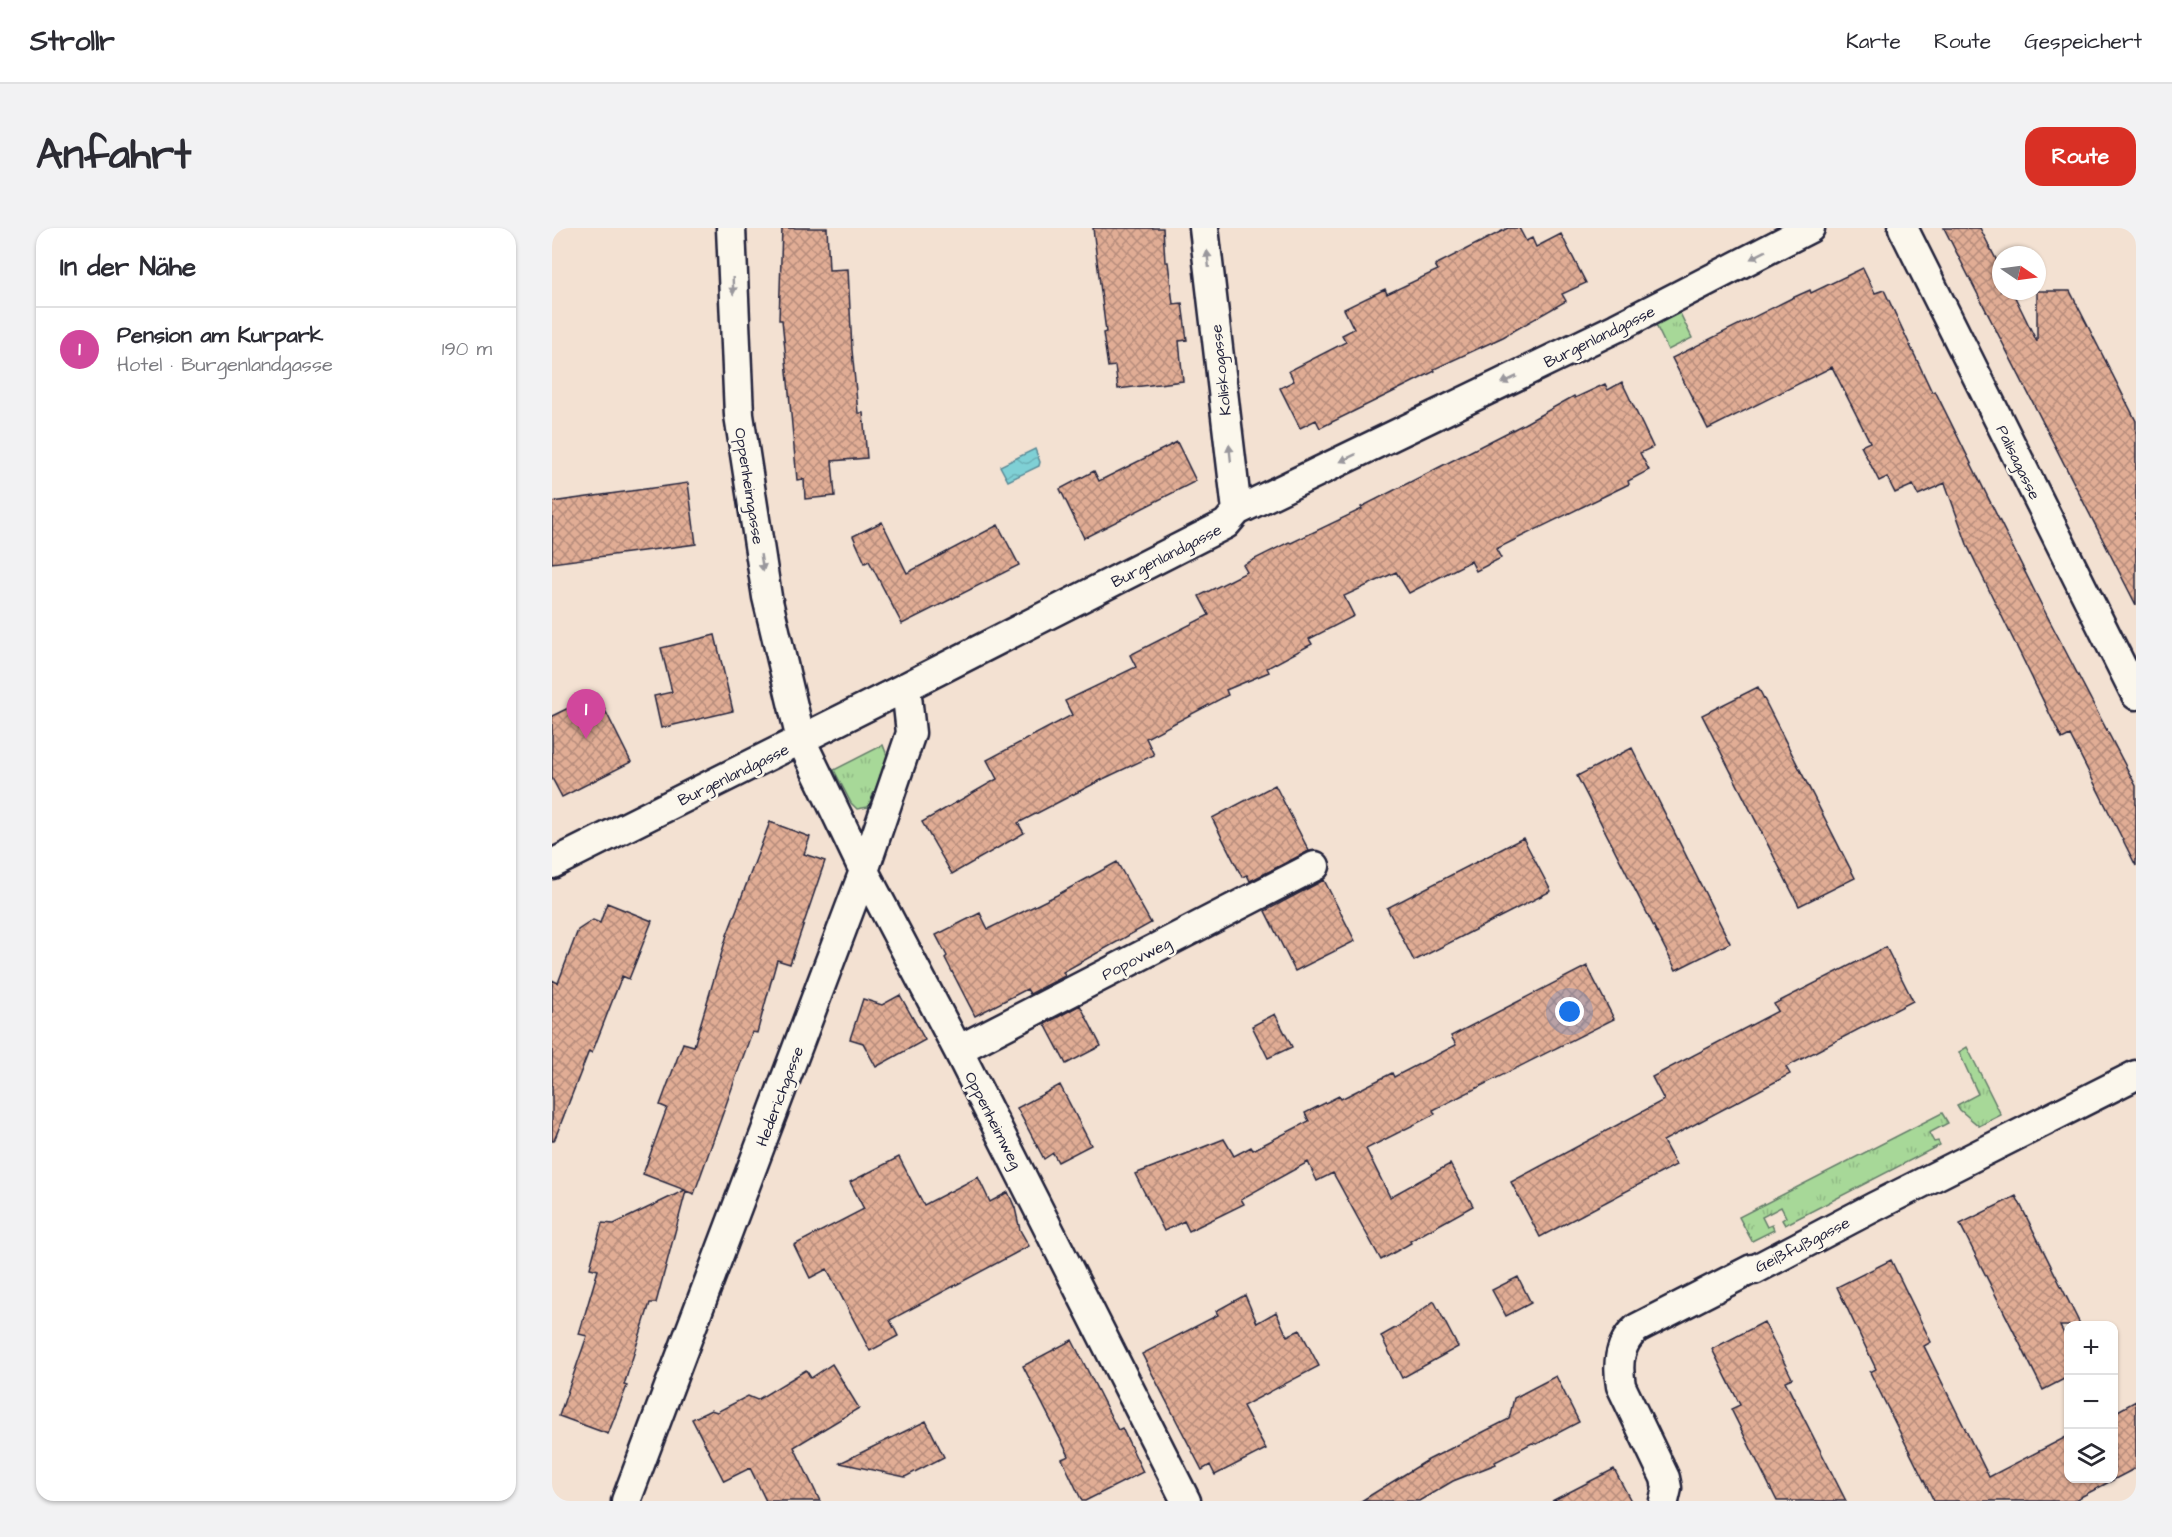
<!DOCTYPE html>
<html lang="de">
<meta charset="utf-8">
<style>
body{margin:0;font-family:"Architects Daughter",sans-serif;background:#f2f2f3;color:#2b2b33}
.controls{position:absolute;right:18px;bottom:18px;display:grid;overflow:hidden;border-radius:12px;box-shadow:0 2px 4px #0004}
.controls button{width:54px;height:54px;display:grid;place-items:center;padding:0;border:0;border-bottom:2px solid #e1e1e2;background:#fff;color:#2b2b33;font:30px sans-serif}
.compass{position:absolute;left:1440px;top:18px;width:54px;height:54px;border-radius:50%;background:#fff;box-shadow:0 2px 4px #0004;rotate:103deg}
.you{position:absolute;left:1018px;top:784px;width:21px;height:21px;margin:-15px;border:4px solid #fff;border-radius:50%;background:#1a73e8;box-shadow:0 0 0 9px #1a73e833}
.badge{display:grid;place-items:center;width:39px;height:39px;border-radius:50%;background:#d93025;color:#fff;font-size:20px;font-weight:700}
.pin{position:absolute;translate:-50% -50px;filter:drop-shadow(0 2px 3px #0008)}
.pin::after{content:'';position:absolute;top:32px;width:21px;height:18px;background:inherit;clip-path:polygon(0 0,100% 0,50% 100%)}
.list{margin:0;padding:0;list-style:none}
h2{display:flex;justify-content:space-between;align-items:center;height:78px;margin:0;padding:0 24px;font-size:26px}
h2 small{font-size:20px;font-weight:400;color:#7c7c81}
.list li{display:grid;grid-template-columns:39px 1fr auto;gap:18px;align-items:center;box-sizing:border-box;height:84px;padding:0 24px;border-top:2px solid #e1e1e2}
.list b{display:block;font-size:22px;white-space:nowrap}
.list p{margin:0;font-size:20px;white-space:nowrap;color:#7c7c81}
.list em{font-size:20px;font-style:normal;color:#7c7c81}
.icon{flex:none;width:33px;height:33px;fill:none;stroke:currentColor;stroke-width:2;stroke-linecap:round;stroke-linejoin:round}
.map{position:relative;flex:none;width:1584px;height:1273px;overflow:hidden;border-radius:18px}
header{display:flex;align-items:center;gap:36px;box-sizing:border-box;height:84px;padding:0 30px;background:#fff;border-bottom:2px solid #e1e1e2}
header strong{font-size:28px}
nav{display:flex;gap:33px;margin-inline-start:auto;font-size:21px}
.intro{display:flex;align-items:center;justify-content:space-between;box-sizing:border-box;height:144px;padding:0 36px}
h1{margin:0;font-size:42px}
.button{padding:15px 27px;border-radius:18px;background:#d93025;color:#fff;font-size:21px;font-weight:700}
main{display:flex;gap:36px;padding:0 36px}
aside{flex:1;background:#fff;border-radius:18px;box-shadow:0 2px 4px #0004}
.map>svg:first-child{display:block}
.grass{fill:url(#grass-tufts);stroke:#647d6a;stroke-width:1.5}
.water{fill:url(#water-waves);stroke:#5a8a97;stroke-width:1.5}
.building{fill:url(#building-cross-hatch);stroke:#22223b;stroke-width:1.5}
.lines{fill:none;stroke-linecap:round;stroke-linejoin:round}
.street-casing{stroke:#22223b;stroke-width:33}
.street{stroke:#fbf7ec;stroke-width:28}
.oneway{fill:#99979c}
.labels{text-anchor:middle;stroke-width:5;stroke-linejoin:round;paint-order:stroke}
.street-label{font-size:16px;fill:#22223b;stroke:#fbf7ec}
</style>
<header>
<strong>Strollr</strong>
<nav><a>Karte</a><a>Route</a><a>Gespeichert</a></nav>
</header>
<div class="intro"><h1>Anfahrt</h1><a class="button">Route</a></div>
<main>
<aside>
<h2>In der Nähe<small></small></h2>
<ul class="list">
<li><span class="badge" style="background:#d1479c">1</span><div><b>Pension am Kurpark</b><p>Hotel · Burgenlandgasse</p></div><em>190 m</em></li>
</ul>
</aside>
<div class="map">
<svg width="1584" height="1273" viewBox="0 0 1584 1273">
<defs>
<pattern id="grass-tufts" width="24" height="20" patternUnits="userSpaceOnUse" patternTransform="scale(1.5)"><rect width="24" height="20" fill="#a7d898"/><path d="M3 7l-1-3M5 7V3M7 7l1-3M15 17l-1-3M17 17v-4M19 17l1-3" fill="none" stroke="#8fb984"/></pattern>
<pattern id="water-waves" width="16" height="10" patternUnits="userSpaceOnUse" patternTransform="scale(1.5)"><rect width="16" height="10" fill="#7fd0d5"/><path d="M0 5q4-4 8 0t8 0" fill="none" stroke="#6db2b8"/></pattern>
<pattern id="building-cross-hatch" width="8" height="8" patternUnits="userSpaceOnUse" patternTransform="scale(1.5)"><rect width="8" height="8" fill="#e1ad95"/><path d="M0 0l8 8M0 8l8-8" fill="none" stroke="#b68c7b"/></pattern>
</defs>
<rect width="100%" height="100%" fill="#f3e1d2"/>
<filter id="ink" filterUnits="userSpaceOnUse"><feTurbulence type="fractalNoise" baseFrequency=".0167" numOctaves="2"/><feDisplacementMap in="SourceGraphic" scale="12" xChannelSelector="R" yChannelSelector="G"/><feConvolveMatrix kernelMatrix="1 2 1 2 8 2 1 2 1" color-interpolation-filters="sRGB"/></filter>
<g filter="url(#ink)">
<path class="grass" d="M1127 83 1140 110 1116 122 1103 95Z
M331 517 336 530 316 579 305 581 299 575 282 542Z
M1415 819 1449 887 1427 898 1408 882 1405 877 1426 866 1407 824Z
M1390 885 1396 895 1377 905 1382 914 1386 913 1388 917 1233 997 1230 992 1234 989 1229 979 1210 989 1215 999 1220 997 1222 1002 1200 1013 1187 989Z"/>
<path class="water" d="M483 221 488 234 487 238 456 253 448 238Z"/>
<path class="building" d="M230 0H275L277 42 296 41 300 122 306 185H311L315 230 280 233 283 268 253 271 252 251 245 252 233 121 230 92H227Z
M541 0H611L613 34H616L621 76 630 75 635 112 627 113 631 153 566 161 563 138 556 139 551 105 554 104Z
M956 0H967L974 13 980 10 984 19 1009 6 1034 55 1010 66 1014 73 951 109 882 141 883 143 861 154 768 200 764 192 748 200 728 160 742 153 737 143 794 114 790 107 802 101 792 81 833 61 835 66 886 42 883 37Z
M1392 0H1428L1449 41V63H1460L1485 114V63H1518L1584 193V377Z
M1311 40 1323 65 1332 62 1380 164 1383 163 1491 380 1584 558V638L1518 507 1510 511 1416 319 1393 255 1366 267 1361 257 1343 265 1335 249 1327 253 1309 218 1318 214 1280 139 1156 201 1120 130 1238 71 1258 62 1259 65Z
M1070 154 1101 219 1088 225 1097 242 1076 253 1077 256 944 321 949 330 924 343 919 333 857 365 844 344 792 368 802 388 757 411 760 416 715 440 717 444 674 462 676 467 594 510 602 527 551 551 466 595 472 605 400 646 370 594 445 551 435 532 520 487 513 473 584 439 578 427 657 387 647 368 695 344 691 337 737 314 739 315 810 281 809 279 972 196 1022 168 1023 170 1053 156 1056 162Z
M625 214 644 253 532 310 508 261 542 243 547 253Z
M136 255 144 316 0 335V274Z
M330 294 355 345 446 297 467 337 350 396 317 333 313 335 301 308Z
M163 407 181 483 109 500 102 468 120 464 109 420Z
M1206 459 1303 650 1247 678 1150 487Z
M45 466 79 534 10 569 0 550V488Z
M1080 520 1178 715 1124 742 1025 548Z
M723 557 757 623 698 653 695 647 690 649 660 590Z
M218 594 258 609 252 626 273 633 238 736 225 732 205 805 200 804 142 966 134 963 104 1075H98L72 1157 75 1158 56 1206 7 1188 35 1108 27 1106 46 1042 38 1040 50 995 62 996 133 962 91 946 115 880 108 877 131 815 142 818 175 707Z
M971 610 999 663 862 733 835 680Z
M565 634 599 695 511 744 513 748 478 766 475 761 423 788 393 730 395 728 384 707 428 685 436 701 505 667Z
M772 652 803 713 743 743 713 683Z
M55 675 100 693 77 751 70 748 40 825 37 823 2 913H0V752L6 755 26 702 41 692 48 695Z
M1334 719 1361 773 1234 839 1238 846 1111 913 1124 937 988 1009 959 954 1112 872 1100 849 1226 783 1222 776Z
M1035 738 1062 791 881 882 883 886 814 921 838 969 898 936 921 978 858 1013 859 1015 829 1032 781 945 765 953 756 934 689 971 692 976 637 1003 632 993 612 1003 583 946 672 911 682 928 699 919 701 922 757 893 753 885 787 868 789 871 840 845 842 849 904 817 899 808Z
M348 767 373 812 324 839 311 815 298 811 311 771 330 777Z
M528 777 549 818 514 836 493 796Z
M723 786 740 819 716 830 700 798Z
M508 857 539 917 506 934 501 925 492 931 465 880Z
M347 929 372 977 426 949 438 974 456 964 463 980 468 1002 477 1018 338 1092 346 1108 318 1123 275 1041 258 1050 242 1017 312 981 298 954Z
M1464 968 1529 1098H1508L1516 1114V1149L1491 1162 1408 996Z
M1339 1032 1379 1114 1372 1118 1437 1249 1516 1208V1251H1562V1185L1584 1173V1240L1521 1273H1382L1318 1144 1324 1141 1285 1059Z
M966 1049 979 1075 954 1088 940 1062Z
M693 1067 705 1095 724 1084 735 1108 748 1102 767 1138 691 1178 714 1221 663 1247 658 1237 650 1242 590 1126 666 1087 664 1083Z
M882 1073 906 1119 850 1150 829 1108 852 1095Z
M1212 1094 1240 1150 1233 1153 1294 1273H1225L1179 1181 1188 1177 1160 1121Z
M520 1112 566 1202 570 1200 591 1244 533 1273H530L510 1231 517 1228 471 1138Z
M280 1136 307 1180 242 1219 268 1273H214L198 1240 172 1253 140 1191 159 1182 165 1184 196 1168 205 1172 254 1142 259 1150Z
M1004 1148 1027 1194 985 1216 980 1215 943 1234 944 1236 901 1253 867 1273H809L876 1232 957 1191 962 1170Z
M374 1193 392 1229 353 1249 288 1235Z
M1062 1241 1079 1273H1000Z"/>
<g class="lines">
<defs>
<path id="street" d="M179 0 187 187 215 369 249 512 312 643 406 822 634 1273
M652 0 685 283
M1351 0 1584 467
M0 636 354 459 674 296 685 283 1064 100 1258 0
M406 822 763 638
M74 1273 312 643 359 505 354 459
M1112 1273 1115 1260 1113 1250 1069 1158C1065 1135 1067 1115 1085 1100L1200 1041 1202 1042 1322 979 1584 847"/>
</defs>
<use href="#street" class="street-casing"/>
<use href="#street" class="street"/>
</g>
<defs><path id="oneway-solid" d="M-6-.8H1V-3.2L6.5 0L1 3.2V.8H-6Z" transform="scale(1.5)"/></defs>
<g class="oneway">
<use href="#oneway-solid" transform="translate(1206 27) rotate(153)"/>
<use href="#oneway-solid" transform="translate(656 31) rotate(-96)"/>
<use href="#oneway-solid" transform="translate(181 58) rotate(88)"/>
<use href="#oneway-solid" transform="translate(957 152) rotate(154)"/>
<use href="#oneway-solid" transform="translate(678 225) rotate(-96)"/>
<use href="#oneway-solid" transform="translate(796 230) rotate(154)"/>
<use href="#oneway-solid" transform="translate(210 335) rotate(81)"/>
</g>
</g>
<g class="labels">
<g class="street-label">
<text transform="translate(1047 108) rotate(-26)" y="6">Burgenlandgasse</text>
<text transform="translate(668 142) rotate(-96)" y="6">Koliskogasse</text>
<text transform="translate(1467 234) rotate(64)" y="6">Palisagasse</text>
<text transform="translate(198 258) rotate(81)" y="6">Oppenheimgasse</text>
<text transform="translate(614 327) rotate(-27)" y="6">Burgenlandgasse</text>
<text transform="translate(181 546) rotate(-26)" y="6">Burgenlandgasse</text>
<text transform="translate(584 730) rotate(-27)" y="6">Popovweg</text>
<text transform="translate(227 868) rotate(-69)" y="6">Hederichgasse</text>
<text transform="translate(442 892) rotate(63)" y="6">Oppenheimweg</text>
<text transform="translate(1250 1016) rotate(-27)" y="6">Geißfußgasse</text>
</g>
</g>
</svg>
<div class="controls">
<button>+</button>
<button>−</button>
<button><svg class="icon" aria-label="layers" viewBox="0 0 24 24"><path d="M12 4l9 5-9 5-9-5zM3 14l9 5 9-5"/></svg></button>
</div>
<svg class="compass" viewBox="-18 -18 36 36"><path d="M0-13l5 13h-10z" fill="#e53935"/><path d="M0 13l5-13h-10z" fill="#7c7c81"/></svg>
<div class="you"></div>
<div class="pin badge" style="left:34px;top:511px;background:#d1479c">1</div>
</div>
</main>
